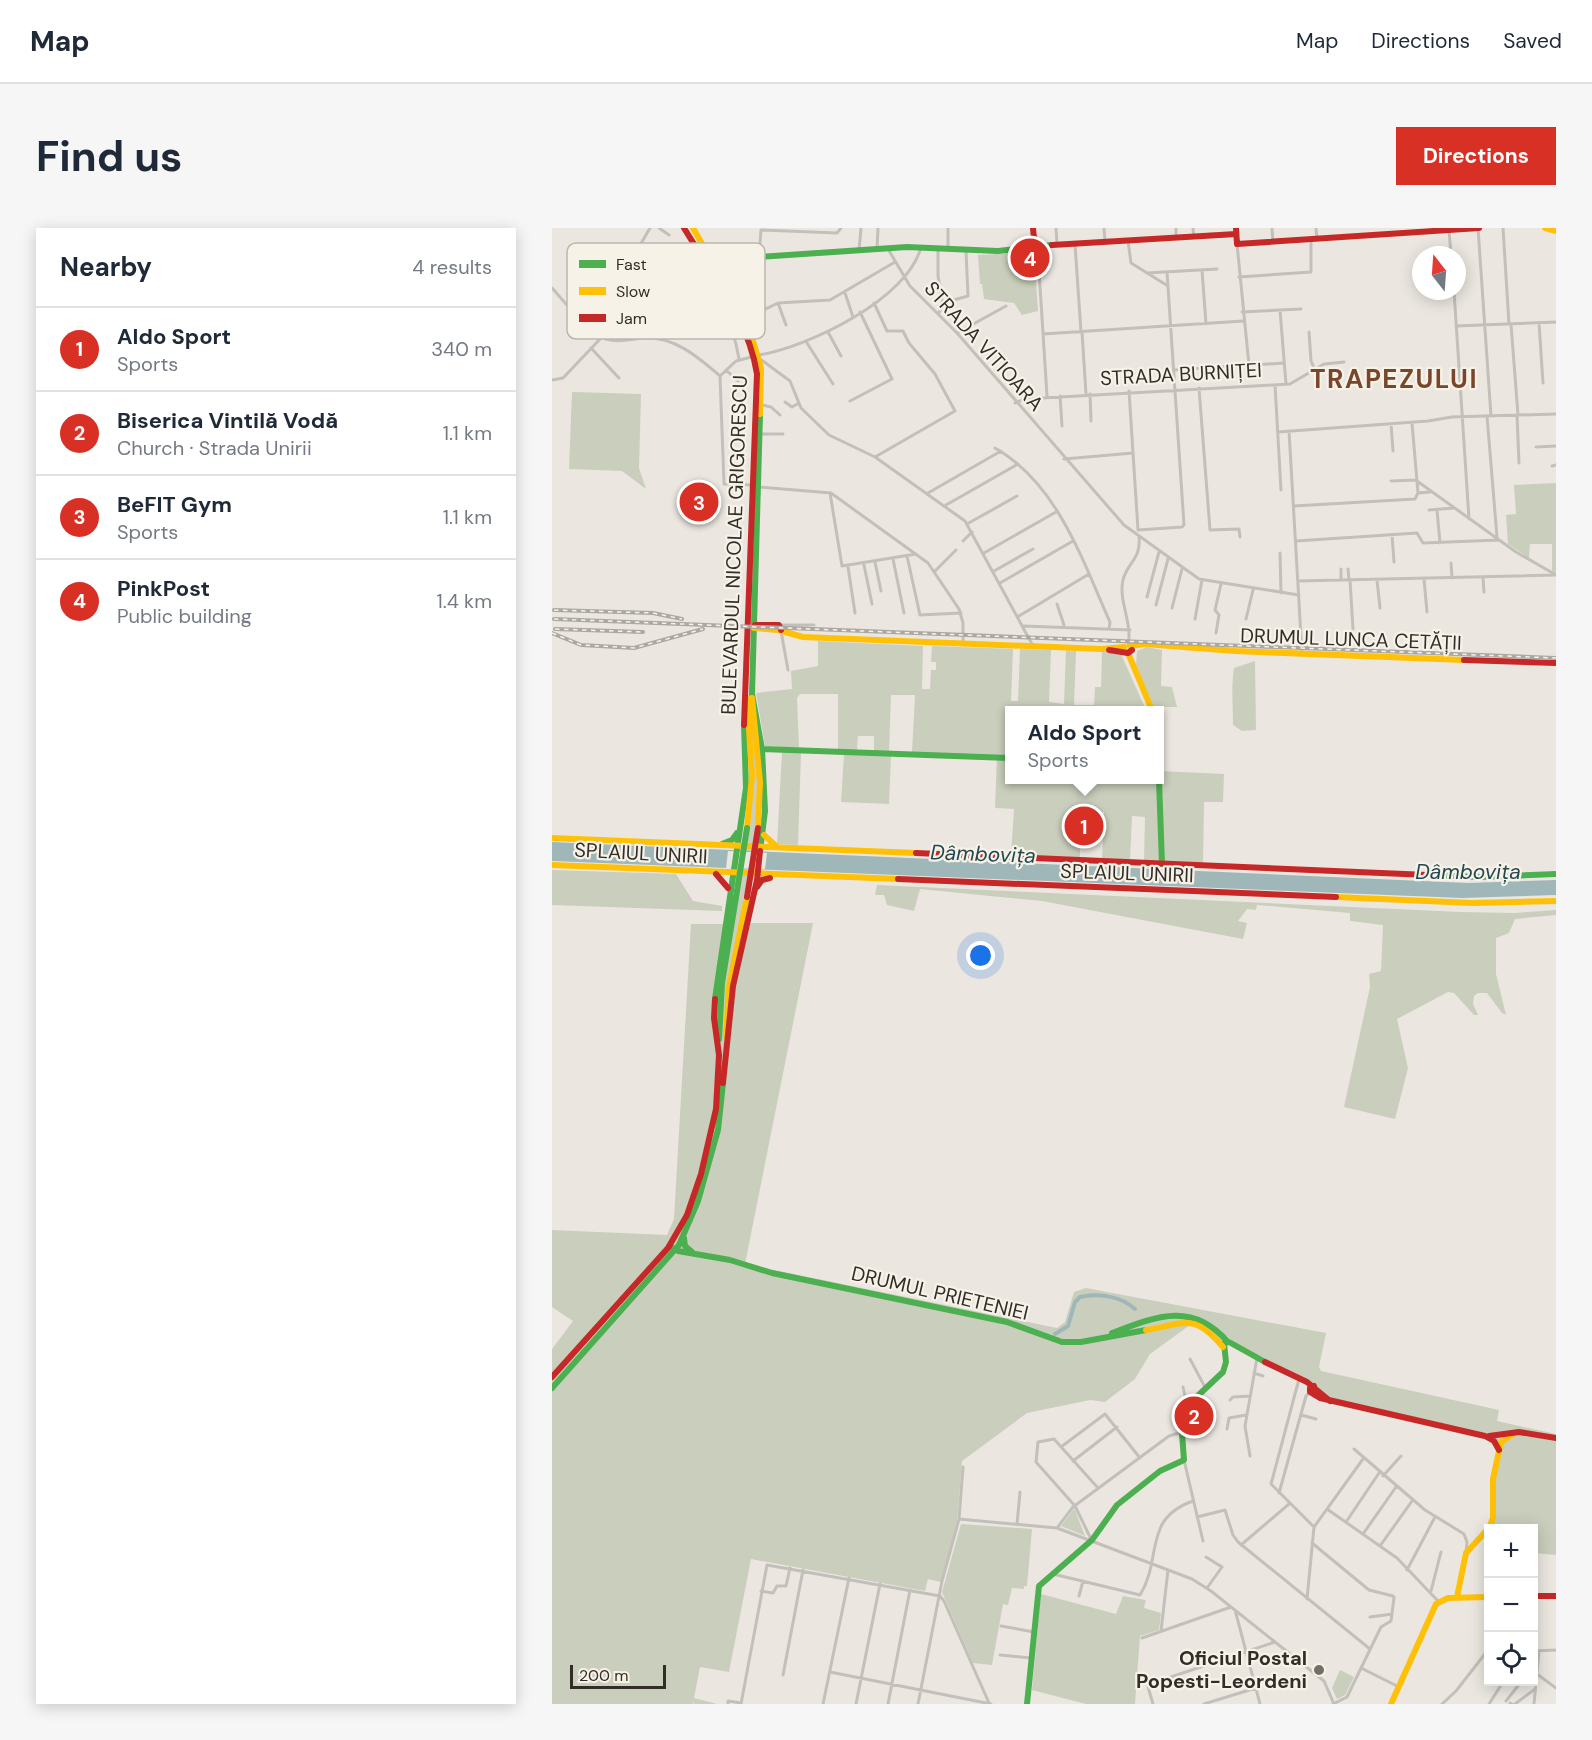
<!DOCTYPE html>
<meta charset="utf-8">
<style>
body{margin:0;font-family:"DM Sans",sans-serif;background:#f6f6f7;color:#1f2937}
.controls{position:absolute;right:18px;bottom:18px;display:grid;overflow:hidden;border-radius:0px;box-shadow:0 3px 15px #0003}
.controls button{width:54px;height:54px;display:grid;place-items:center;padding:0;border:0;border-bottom:2px solid #e0e1e3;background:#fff;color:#1f2937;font:30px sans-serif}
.compass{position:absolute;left:860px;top:18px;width:54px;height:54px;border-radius:50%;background:#fff;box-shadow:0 3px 15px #0003;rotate:343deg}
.scale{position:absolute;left:18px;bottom:15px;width:96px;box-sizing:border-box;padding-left:6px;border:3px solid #332d28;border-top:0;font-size:16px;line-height:21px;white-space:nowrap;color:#332d28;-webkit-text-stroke:4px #f7f2e8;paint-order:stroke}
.you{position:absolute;left:429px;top:728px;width:21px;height:21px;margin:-15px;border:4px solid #fff;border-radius:50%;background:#1a73e8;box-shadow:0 0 0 9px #1a73e833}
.badge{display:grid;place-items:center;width:39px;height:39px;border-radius:50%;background:#d93025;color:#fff;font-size:20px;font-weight:700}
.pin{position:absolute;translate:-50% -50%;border:3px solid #fff;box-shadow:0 2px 6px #0006}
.popup{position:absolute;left:453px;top:478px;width:159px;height:78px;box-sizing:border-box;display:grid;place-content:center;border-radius:0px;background:#fff;filter:drop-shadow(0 2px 4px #0005);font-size:20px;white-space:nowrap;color:#747a83}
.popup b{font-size:22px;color:#1f2937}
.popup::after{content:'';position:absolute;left:50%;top:100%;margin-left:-12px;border:12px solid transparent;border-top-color:#fff}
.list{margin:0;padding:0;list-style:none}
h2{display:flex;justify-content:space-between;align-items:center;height:78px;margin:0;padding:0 24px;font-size:26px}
h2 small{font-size:20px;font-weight:400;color:#747a83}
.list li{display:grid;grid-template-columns:39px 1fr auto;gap:18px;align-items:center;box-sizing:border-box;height:84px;padding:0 24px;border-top:2px solid #e0e1e3}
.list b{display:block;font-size:22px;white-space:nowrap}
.list p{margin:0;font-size:20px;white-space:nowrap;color:#747a83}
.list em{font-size:20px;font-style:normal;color:#747a83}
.icon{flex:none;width:33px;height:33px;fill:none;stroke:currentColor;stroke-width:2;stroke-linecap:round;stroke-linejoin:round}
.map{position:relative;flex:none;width:1004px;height:1476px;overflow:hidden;border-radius:0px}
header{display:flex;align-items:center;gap:36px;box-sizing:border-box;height:84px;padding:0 30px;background:#fff;border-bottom:2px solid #e0e1e3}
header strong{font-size:28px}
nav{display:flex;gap:33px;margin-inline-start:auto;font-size:21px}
.intro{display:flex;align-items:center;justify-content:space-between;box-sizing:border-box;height:144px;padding:0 36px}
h1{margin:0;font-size:42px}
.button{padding:15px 27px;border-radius:0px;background:#d93025;color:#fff;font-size:21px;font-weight:700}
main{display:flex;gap:36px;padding:0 36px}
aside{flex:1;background:#fff;border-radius:0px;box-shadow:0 3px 15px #0003}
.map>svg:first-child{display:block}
.green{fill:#c9cfbc}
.water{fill:#9fb7b9}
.pier{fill:#ebe7e0}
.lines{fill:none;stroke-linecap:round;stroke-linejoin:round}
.canal{stroke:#9fb7b9;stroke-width:4}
.street{stroke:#c3bfba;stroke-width:3}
.fast{stroke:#4caf50;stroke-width:6}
.slow{stroke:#ffc107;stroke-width:6}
.jam{stroke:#c62828;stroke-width:6}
.rail-casing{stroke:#aba8a4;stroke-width:4}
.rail{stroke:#f7f2e8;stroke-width:1.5;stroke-dasharray:4.5;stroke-linecap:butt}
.fast-bridge{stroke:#4caf50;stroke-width:6}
.jam-bridge{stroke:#c62828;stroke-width:6}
.poi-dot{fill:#736e68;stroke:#f7f2e8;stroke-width:2}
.labels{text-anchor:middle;stroke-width:4.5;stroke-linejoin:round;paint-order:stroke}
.street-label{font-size:20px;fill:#332d28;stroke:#f7f2e8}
.poi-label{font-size:20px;font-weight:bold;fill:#332d28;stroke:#f7f2e8;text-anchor:end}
.water-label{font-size:21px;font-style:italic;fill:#234850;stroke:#f7f2e8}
.district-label{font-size:26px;font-weight:bold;letter-spacing:1.5px;fill:#79462b;stroke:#f7f2e8}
.key{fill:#f7f2e8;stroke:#bcb7ae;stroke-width:1.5}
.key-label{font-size:16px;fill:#332d28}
</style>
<header>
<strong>Map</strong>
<nav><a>Map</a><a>Directions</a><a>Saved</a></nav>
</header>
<div class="intro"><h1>Find us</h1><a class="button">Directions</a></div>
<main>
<aside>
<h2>Nearby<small>4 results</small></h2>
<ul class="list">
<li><span class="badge">1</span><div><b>Aldo Sport</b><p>Sports</p></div><em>340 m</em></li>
<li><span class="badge">2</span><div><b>Biserica Vintilă Vodă</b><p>Church · Strada Unirii</p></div><em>1.1 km</em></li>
<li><span class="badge">3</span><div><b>BeFIT Gym</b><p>Sports</p></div><em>1.1 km</em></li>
<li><span class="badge">4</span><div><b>PinkPost</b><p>Public building</p></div><em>1.4 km</em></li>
</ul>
</aside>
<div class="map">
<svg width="1004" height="1476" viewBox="0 0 1004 1476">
<rect width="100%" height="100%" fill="#ebe7e0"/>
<path class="green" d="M482 24 486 83 470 87 462 75 432 71 430 56H428L426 27Z
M20 164 89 166 87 240 94 261 70 243 17 241Z
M1004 255V345L1000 343V316H978L977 330 956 316 954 287 964 286 962 257Z
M266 413 371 418 370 461H378L379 442H384V434H379L380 418 461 421 459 473H466L468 421 499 422 497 474 512 476 514 422 524 423 522 477H542L543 459H549L550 423 569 426 594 482H457V552H607V543L672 546 671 574H652L651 635 592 633 593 589 580 588 578 632 550 631 552 584 537 583 535 614H528V630L459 628 462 581 443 580 445 528 360 524 363 467H339L337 524 322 523V508H306L305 522H286V466H248L245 470 247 520 213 518 204 465 240 461 239 443 266 438Z
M595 419 610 422 609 458 620 459 625 479H604L601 477 584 437 585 423Z
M703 433 704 502 690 503 681 497C681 477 679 460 682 440Z
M198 475C217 547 201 624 187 695H261L193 1036 505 1100 513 1094 522 1064 534 1060 774 1105 767 1139 769 1143 947 1182 945 1193 1004 1206V1327L982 1325 981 1300H940L942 1255 948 1224 937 1211 783 1172 769 1166 761 1155 685 1119 675 1108 670 1110 671 1122 651 1101 638 1097 598 1126 583 1151 553 1174 538 1172 475 1185 410 1233 405 1293 389 1354 376 1351 373 1363 199 1331 177 1444 148 1439 142 1470 165 1476H142V1473L141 1476H0V1121L21 1093 0 1079V1002L115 1007 122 991 139 696H181L200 570Z
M230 524 249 525 246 617 225 616Z
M292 526 339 528 337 576 289 574Z
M0 642 124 646 141 673 170 678V683L0 677Z
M325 657 909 684 962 685 1004 682V687L963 691 957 705 944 710V746L954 787 950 785 935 765H926L922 768 921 776 926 787H922L902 765 896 764 845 791 856 840 843 891 792 879 818 759 817 746 829 743 831 697 798 693V685L705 677 704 682 695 681 686 693 695 695 691 711 490 673 368 661 362 683 335 677 332 667H323Z
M522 1281 523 1282 533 1308 509 1298Z
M409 1296 480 1301 475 1358H472V1361L460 1360 456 1377 451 1376 440 1437 421 1435 390 1364Z
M489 1366 564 1386 571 1368 594 1372 592 1380 609 1385 607 1402 588 1408 583 1476H534L480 1462Z
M788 1442 802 1449 793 1467 785 1471 780 1460Z"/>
<path class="water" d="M0 614 916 655 1004 652V667L910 670 0 633Z"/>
<path class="pier" d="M176 623 215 625 213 641 174 640Z"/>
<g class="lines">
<path class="canal" d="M503 1106 516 1098 523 1074 528 1069C546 1065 569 1068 583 1081"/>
<path class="street" d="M107 0 117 7
M396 0V20
M504 0 505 16
M552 0 553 13
M624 0V10
M641 0 642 9
M720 0 721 14
M764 0 765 11
M926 0 939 188
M951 0 957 96
M897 2 899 27
M576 13 579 35 616 58
M523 16 529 104
M685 16 697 137
M386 19V48L391 78 386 86
M336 21 358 58 405 105 572 297 647 351 747 367
M483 21 486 27 495 168
M325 22 326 0
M307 23 309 0
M207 28 209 2 285 5 289 0
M650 42 654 96
M116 43C129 78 165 76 180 104 184 112 185 122 187 131
M595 45 665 41
M687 49 759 44V11
M53 57 69 83 100 110
M0 60C13 74 36 105 54 111 66 115 79 111 91 110 122 108 146 129 168 148L172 256 203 257
M902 63 917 291
M293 65 301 89
M58 67 72 42 116 43 154 37
M226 75 234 97
M322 75 335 103H351L357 115 383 146 403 183 323 229
M391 75 416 68 414 23
M21 82 76 38 98 0
M728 82 734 156
M690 84 749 81
M193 91 226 75 278 72 343 34
M987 95 991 155
M959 96 966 187
M904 98 1004 94
M276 104 289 128
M530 104 534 166
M757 104 759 133 763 142
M405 105 454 78
M491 106 691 93
M255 115 281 156
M39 120 67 150
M207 127C256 119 356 71 369 19
M208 131 238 153 249 180 277 207 323 229 413 293 481 418
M174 142 186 153
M622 142 732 135
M168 148 184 133 203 128
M0 152 11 150 50 109
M723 157 729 262
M647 160 658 302 687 301 688 309
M577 163 586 302
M538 166 539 193
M508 168 510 198
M298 173 340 151 308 84
M233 174 240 179 247 175
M463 175 473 171 738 156 772 136 792 134
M210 177 219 179 228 187
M965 187 967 235
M935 188 945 309
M839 196 841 223
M737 203 750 426
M726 204 876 193 900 189 1004 186
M209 206H231
M984 219 1004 218
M443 220C506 256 530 332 558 394L557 401
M512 231 581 225
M1000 238 1004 237
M839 253 864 252
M865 253 964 324 1004 347
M207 259 279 265 376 335 407 381 411 395V415
M278 265 290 338 364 326
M376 265 449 223
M866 265 878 264
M394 277 466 236
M742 278 863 271 866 265 860 195
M877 282 902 280
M885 282 888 315
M415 296 465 268
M586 302 630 299 632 297 615 44
M840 307 842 334
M411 313 420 304
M744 313 865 305 871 315 947 312
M432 325 504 284
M728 325 729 365
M355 328 368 387 409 385
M341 331 352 385
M323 334 329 363
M899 335 900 350
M312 337 320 376
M296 339 303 385
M789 341V352
M796 341 797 352
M383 343 404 322
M442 343 481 321
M931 350 932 364
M872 351 875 384
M798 352 801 401
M825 352 828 380
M746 353 1004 347
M448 355 521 313
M595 369 607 324
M505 376 512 397
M604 377 616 331
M620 380 630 341
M467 388 537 346
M643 391 650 352
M694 391 701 362
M227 397H262
M472 398 578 402
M229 403 236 442
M664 405 667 387 663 382 669 356
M576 417C581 396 566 372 571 352 576 333 589 332 587 309
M638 1131 654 1161
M702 1145 711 1148
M747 1151 719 1256 762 1299
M631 1159 635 1177
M678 1172 681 1169 698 1168
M749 1187 764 1191
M675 1201 677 1190 694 1187
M509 1219 553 1186 588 1230
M802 1221 873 1282 912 1306 915 1314 914 1324
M698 1228 693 1198 705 1130
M632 1232 651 1313
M521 1233 565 1199
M831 1248 849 1228
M727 1265 754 1168 758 1164
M775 1281 845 1330 886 1373
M645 1289 673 1282 681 1307 686 1314 818 1421
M407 1291 505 1300 640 1351 659 1363 772 1453 782 1476
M794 1294 827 1245
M465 1296 468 1264
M505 1300 521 1279 617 1208 627 1205
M811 1306 844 1259
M539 1311 523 1278 484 1234 486 1214 502 1211 546 1260
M760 1315 817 1362 841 1368 842 1370 839 1393 829 1399 795 1469 781 1476
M689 1317 737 1276
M828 1318 860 1273
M654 1329 670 1339 655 1360
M855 1342 883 1289
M501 1346 588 1367C611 1330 590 1291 641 1273
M209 1363 221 1365 225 1358H234L238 1340
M879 1363 889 1324
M388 1368 392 1373 437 1475
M527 1368 531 1353
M755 1371 762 1299 811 1231
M683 1382 708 1476
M818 1389 840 1386
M449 1398 482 1404
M609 1403 616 1342
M590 1410 679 1379
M981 1423 1004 1422
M448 1427 479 1430
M809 1440 847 1459
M981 1443 1004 1460
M278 1444 439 1476
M231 1447 251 1342
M954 1473 969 1454
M958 1475 960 1476
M176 1476V1473L189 1475
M189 1476 215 1337 388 1368
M271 1476 297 1350
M304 1476 328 1356
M336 1476 358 1362
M366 1476 390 1353 407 1291 411 1239
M601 1476 596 1459 598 1456 723 1414
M652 1476 704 1460
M890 1476 904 1463 936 1422
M937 1476 951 1454
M963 1476 983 1461
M982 1476 987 1423"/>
<path class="fast" d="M154 37 208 29 355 19 446 23 500 17
M208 186 200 466 210 521 213 583 208 623
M210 521 457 530
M607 552 610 636
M170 616 180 612 185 605
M876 647 928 649 1004 646
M163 771 194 560 192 497
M167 811 170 755 184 669
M132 1010 133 1018 140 1024
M118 1018 126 1023 178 1032 220 1045 455 1094 510 1114H529L594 1102
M560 1105C605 1088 640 1073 676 1114
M0 1160 127 1017 146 973 166 902 171 855
M475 1476 487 1358 540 1312 565 1277 608 1243 632 1232 629 1192 636 1177 671 1144 674 1134 672 1115 677 1114 713 1134"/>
<path class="slow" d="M141 0 196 96 209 140 208 186
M993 0 1004 3
M202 400 226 402 251 409 550 421 572 419
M578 418 593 416 683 423 912 432
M576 425 600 482
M195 470 200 548 195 600
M200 470 208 554 206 600
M212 607 224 618
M0 610 364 625
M0 637 346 651
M784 669 920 675 1004 673
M174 808 177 758 195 669
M594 1102C635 1095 642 1085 671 1119
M937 1300 941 1290V1251L949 1214 964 1204
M905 1369 914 1325 936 1301
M839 1476 884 1376 896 1370 936 1369"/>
<path class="jam" d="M132 0C161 48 196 90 205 146L192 497
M481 0 483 21
M684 0 685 16 927 0
M500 17 684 6
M203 397H227L229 402
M557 422 576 425 580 422
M912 432 1004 435
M364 625 876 647
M164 646 176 660
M346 651 784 669
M205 659 210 652 218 650
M171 855 181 758 205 652 208 623
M713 1134 755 1154 778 1173
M0 1149 116 1020 135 987 149 946 164 881 167 827 162 790 163 771
M762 1158 758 1160V1164L768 1170 933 1208 942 1213 947 1222
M937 1208 967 1204 1004 1210
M981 1368H1004"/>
<defs>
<path id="rail" d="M2 382 101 385 130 391
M2 391 1004 430
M3 401 91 404
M0 405 29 417 82 420 151 401"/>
</defs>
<use href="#rail" class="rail-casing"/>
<use href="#rail" class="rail"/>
<path class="fast-bridge" d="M184 669 195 600"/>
<path class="jam-bridge" d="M195 669 206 600"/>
</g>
<circle class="poi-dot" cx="767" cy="1442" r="6"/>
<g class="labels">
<g class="street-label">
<text transform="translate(432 118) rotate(48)" y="7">STRADA VITIOARA</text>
<text transform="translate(629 146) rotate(-3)" y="7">STRADA BURNIȚEI</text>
<text transform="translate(182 317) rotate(-88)" y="7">BULEVARDUL NICOLAE GRIGORESCU</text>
<text transform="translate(799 411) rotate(2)" y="7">DRUMUL LUNCA CETĂȚII</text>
<text transform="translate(89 625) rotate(3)" y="7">SPLAIUL UNIRII</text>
<text transform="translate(575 645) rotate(2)" y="7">SPLAIUL UNIRII</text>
<text transform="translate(388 1065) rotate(13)" y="7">DRUMUL PRIETENIEI</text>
</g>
<g class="poi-label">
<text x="755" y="1437">Oficiul Postal<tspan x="755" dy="23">Popesti-Leordeni</tspan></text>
</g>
<g class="water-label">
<text transform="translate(431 626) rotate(2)" y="7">Dâmbovița</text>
<text x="916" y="651">Dâmbovița</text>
</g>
<g class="district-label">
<text x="842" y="160">TRAPEZULUI</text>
</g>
</g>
<rect x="15" y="15" width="198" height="96" rx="9" class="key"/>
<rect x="27" y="32" width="27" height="8" fill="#4caf50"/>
<rect x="27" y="59" width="27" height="8" fill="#ffc107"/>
<rect x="27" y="86" width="27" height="8" fill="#c62828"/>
<g class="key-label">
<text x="64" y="42">Fast</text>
<text x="64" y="69">Slow</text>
<text x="64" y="96">Jam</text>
</g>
</svg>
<div class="controls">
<button>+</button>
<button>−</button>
<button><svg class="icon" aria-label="locate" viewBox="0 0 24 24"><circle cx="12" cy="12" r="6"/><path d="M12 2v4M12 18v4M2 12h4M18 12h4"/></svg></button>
</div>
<svg class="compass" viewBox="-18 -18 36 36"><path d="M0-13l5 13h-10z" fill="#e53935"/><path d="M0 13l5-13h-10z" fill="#747a83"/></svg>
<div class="scale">200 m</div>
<div class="you"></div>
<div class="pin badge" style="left:532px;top:598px">1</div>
<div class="popup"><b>Aldo Sport</b>Sports</div>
<div class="pin badge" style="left:642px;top:1188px">2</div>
<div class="pin badge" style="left:147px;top:274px">3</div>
<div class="pin badge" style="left:478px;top:30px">4</div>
</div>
</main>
